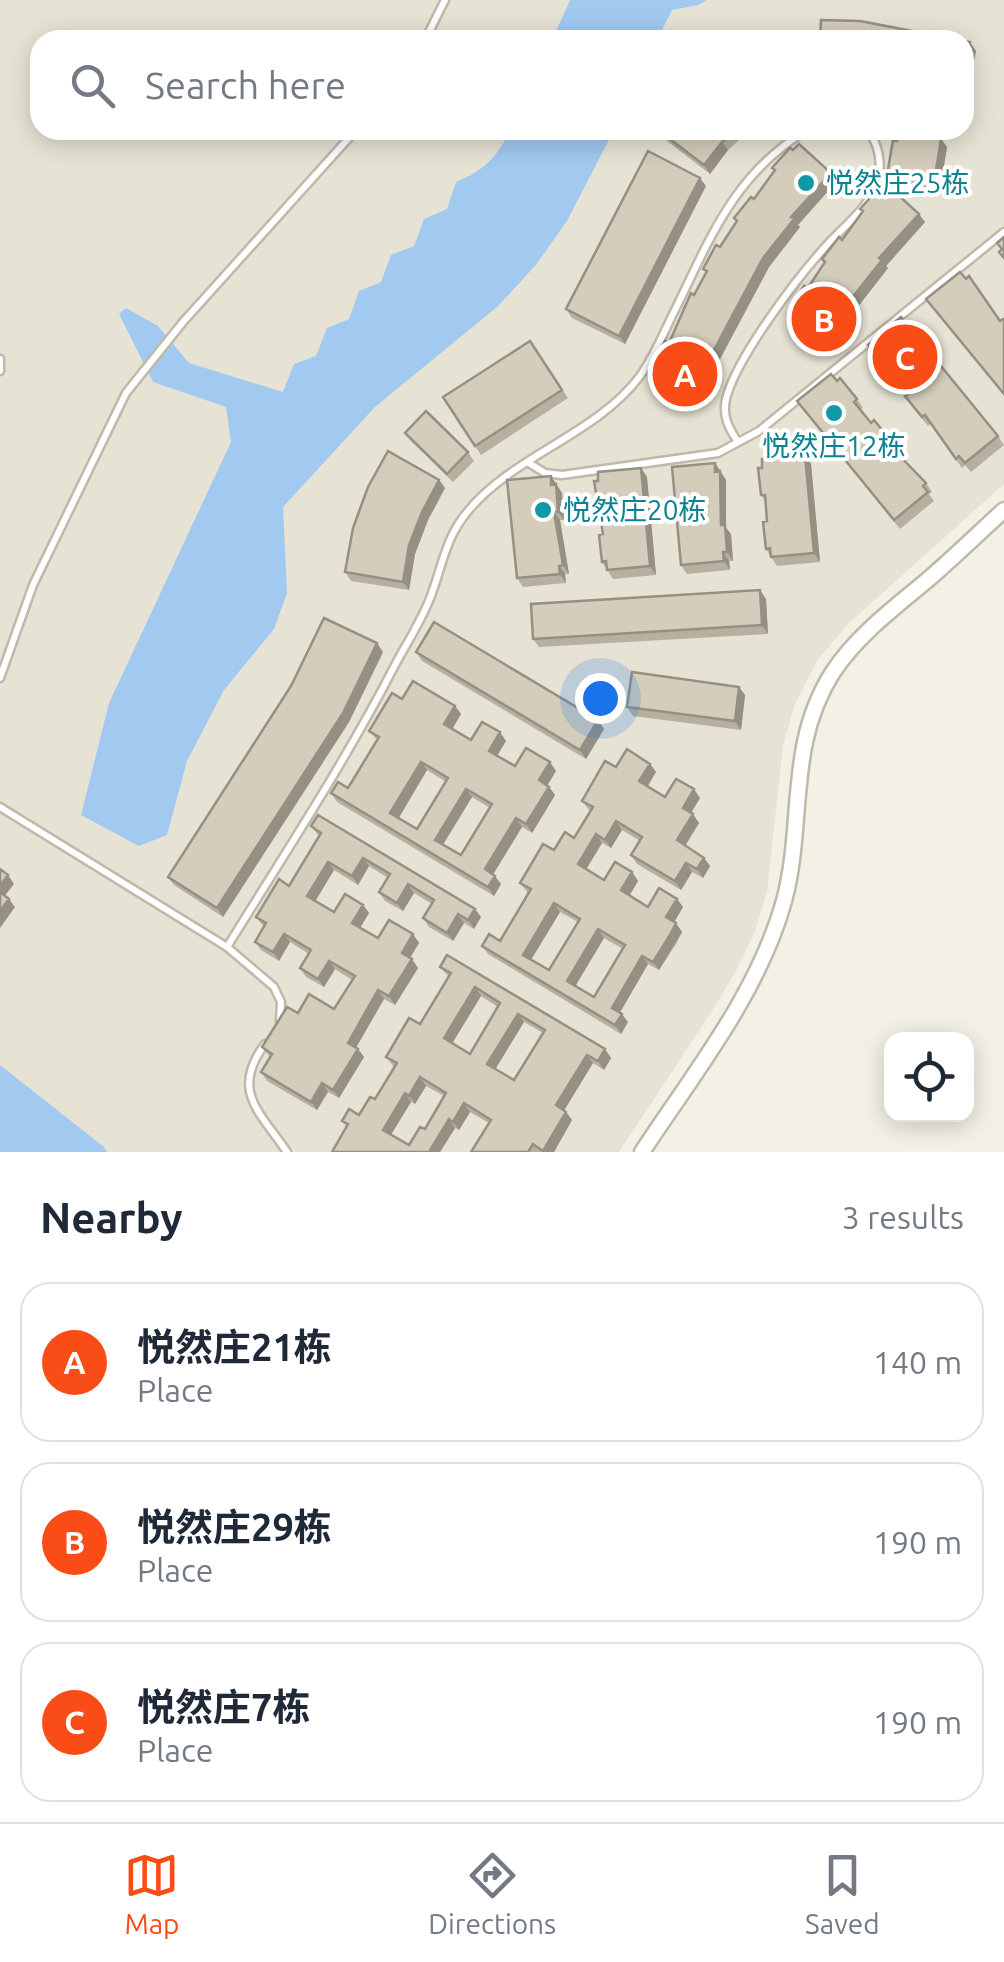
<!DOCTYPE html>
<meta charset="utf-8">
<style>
body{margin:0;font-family:Ubuntu,"Noto Sans SC",sans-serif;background:#f6f6f7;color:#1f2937}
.controls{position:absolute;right:30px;bottom:30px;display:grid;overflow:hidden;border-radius:20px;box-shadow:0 5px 25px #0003}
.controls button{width:90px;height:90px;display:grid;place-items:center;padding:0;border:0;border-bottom:2px solid #e0e1e3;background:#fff;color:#1f2937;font:50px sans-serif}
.you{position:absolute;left:600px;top:698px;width:35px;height:35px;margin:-25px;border:8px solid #fff;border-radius:50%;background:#1a73e8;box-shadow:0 0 0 15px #1a73e833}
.badge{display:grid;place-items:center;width:65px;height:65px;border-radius:50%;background:#f94c17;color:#fff;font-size:32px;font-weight:700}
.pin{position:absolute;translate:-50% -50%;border:5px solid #fff;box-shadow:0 2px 10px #0006}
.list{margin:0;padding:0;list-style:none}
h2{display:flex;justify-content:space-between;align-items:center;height:130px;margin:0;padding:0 40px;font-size:42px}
h2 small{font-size:32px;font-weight:400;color:#747a83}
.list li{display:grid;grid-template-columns:65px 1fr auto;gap:30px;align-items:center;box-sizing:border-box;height:160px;margin:0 20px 20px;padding:0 20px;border:2px solid #e0e1e3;border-radius:30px}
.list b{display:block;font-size:38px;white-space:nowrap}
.list p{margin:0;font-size:32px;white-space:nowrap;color:#747a83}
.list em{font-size:32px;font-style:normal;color:#747a83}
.icon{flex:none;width:55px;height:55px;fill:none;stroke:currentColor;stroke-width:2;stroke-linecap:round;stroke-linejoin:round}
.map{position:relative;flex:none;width:1004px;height:1152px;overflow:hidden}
.search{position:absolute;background:#fff;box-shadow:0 5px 25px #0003;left:30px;right:30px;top:30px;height:110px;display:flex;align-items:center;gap:25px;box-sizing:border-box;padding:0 35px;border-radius:30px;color:#747a83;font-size:38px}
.sheet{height:670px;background:#fff}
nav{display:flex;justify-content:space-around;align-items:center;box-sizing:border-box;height:140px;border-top:2px solid #e0e1e3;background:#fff;font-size:28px;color:#747a83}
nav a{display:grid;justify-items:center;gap:5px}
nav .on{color:#f94c17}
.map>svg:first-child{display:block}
.residential{fill:#e7e3d4;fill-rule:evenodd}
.water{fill:#a2c9f0}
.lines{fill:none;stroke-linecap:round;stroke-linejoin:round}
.lane-casing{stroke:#beb9a9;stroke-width:11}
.street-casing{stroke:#beb9a9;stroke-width:19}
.lane{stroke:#fff;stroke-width:6}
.street{stroke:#fff;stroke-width:14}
.wall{fill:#b7b0a1;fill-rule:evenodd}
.shaded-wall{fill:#959083}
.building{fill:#d5cdbb;stroke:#959083;stroke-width:2.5;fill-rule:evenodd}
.culture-dot{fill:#0f9aa8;stroke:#fff;stroke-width:4}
.labels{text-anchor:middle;stroke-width:8;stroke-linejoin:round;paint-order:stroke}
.culture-label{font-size:28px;fill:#0d838f;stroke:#fff;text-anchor:start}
</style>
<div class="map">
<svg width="1004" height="1152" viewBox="0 0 1004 1152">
<rect width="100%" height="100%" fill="#f3f0e6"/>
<path class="residential" d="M0 0H1004V484L848 624 817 661 795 704 783 745 767 892 755 931 736 971 712 1011 619 1152H107L0 1065ZM40 40H964V130H40Z"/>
<path class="water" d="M570 0H707L698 5 672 10 657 40H552Z
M510 130H614L567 221 535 266 497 307 375 407 283 507 287 593 274 629 224 690 187 761 167 835 139 846 81 815 109 703 231 442 226 407 153 382 119 314 126 308 158 326 189 363 283 392 294 364 316 356 327 328 349 319 359 291 381 282 391 255 414 246 424 219 447 209 456 182C484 170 497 158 510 130Z
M0 1065 104 1147 107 1152H0Z"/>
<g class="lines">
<defs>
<path id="lane" d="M425 40 445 0
M0 359V371
M738 442C729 429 722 416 726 399 736 358 797 278 826 246 843 227 871 206 878 180 882 164 879 143 867 130
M529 463 545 473 562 475 718 453 759 431 1004 232
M0 678 33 585 126 393 183 322 356 130
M0 807 227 947 274 987 281 1002 280 1021
M227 947C284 855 344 764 394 667 406 644 423 619 432 593 443 563 446 537 468 511 514 455 596 435 640 376 653 358 662 337 672 316 709 242 732 175 807 130
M265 1044C230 1091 260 1112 287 1152"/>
<path id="street" d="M642 1152C694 1073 758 994 784 901 805 823 786 745 833 672 858 634 897 606 931 577 956 555 980 532 1004 510"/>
</defs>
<use href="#lane" class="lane-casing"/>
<use href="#street" class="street-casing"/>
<use href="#lane" class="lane"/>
<use href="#street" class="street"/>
</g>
<path class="wall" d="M658 130H750L728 150 710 174 663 138Z
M941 139 947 147 940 191 893 184 887 175 897 141Z
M772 168 831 173 837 181 798 225 800 227 769 267 696 404 658 383 652 375 655 369 652 365 669 343 706 273 703 269 736 222 734 218 754 199 774 171Z
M706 186 625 344 572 318 566 309Z
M860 209 925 222 886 266 888 268 857 308 835 349 797 328 791 320 794 314 791 310 824 262 822 259 842 240 862 212Z
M530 341 568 398 481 455 443 397Z
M868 345 998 436 1004 445 971 472 965 465 962 468 931 423 928 426 911 405 905 396 907 394 896 381 893 384 876 362 870 354 872 352Z
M837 381 857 399 863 408 860 410 871 423 892 442 898 450 896 452 926 483 932 492 929 494 934 501 900 529 797 401Z
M405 433 468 452 474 461 453 482 411 441Z
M805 455 811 464 820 562 777 566 766 549 767 521 766 502 761 495Z
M715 463 726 480V528L731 534 733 561H729L730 570 687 574 681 565Z
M641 468 647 477 656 575 613 579 602 562 603 534 598 481Z
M551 476 562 493 564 520H560L569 574H565L566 583 523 587 517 578Z
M439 480 445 488 428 520 415 554 409 590 351 581 345 572Z
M766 599 768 634 539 647 533 639Z
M383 652 349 722 223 917 174 885 168 877Z
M416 652 598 720 604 729 586 759 422 661Z
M739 687 745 695 741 730 633 716 627 707Z
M402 699 455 706 461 714 452 729 471 740 506 741 497 756 515 766 556 771 547 785 555 795 542 817 532 833 522 827 493 874 501 884 494 896 337 802 331 793 348 788 377 740 369 731ZM427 770 446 782 417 829 399 818ZM472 797 490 808 461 855 443 844Z
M650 764 656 772 648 786 665 797 700 798 691 813 699 823 685 846 704 858 710 866 703 878 692 872 681 890 637 864 631 855 640 841 622 830 611 848 602 843 586 869 604 880 632 872 638 881 630 895 648 907 677 899 683 907 674 922 682 932 676 944 659 970 648 964 620 1012 628 1022 621 1034 488 954 482 946 500 941 528 893 520 883 554 850 574 838 590 811 582 801 616 767ZM560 912 578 922 549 970 531 960ZM604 938 623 949 594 997 575 986Z
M311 826 475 909 481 917 474 929 464 923 453 941 429 927 423 918 432 904 414 893 403 911 385 901 379 892 388 878 369 866 358 885 334 870 315 901 334 912 363 905 369 913 360 928 378 938 413 934 419 943 410 958 418 968 395 1005 384 999 356 1048 364 1057 339 1098 328 1092 317 1110 267 1081 261 1072 270 1057 262 1047 298 1013 334 1009 352 980 335 969 324 987 306 977 300 968 309 954 290 942 279 961 261 950 255 942 264 927 256 917 289 886 319 836Z
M440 967 605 1049 611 1058 604 1070 593 1063 564 1110 572 1120 554 1152H471L489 1123 470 1112 459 1130 455 1128 440 1152H332L347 1127 342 1121 359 1115 375 1099 394 1067 386 1057 420 1024 449 977ZM481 996 498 1007 470 1054 452 1043ZM524 1022 543 1033 514 1080 495 1069ZM426 1086 444 1096 425 1129 409 1145 391 1134 411 1102 415 1104Z"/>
<path class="shaded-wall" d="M970 42 976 51 965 108 964 75Z
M941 139 947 147 940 191 934 182Z
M722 142 728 150 710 174 704 165Z
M831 173 837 181 798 225 800 227 769 267 696 404 690 395 763 258 791 217Z
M700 178 706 186 625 344 619 336Z
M919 214 925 222 886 266 888 268 857 308 835 349 829 340 851 299 879 258Z
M805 455 811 464 820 562 814 553Z
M715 463 726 480V528L731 534 733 561 727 552 721 525Z
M641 468 647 477 656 575 650 566Z
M551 476 562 493 564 520 558 512Z
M439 480 445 488 428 520 415 554 409 590 403 582 409 545 422 512Z
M554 512 560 520 569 574 563 565Z
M723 552 729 561 730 570 724 561Z
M559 566 565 574 566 583 560 574Z
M760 590 766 599 768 634 762 625Z
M377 643 383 652 349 722 223 917 217 908Z
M739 687 745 695 741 730 735 721Z
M455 706 461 714 450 733 444 724Z
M598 720 604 729 586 759 580 750Z
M500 732 506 741 495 759 489 751Z
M421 762 427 770 396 822 390 813Z
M550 762 556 771 545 789 539 780Z
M650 764 656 772 645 790 639 781Z
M549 787 555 795 532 833 526 824Z
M466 789 472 797 441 848 435 840Z
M694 789 700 798 689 816 683 808Z
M693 814 699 823 683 849 677 840Z
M516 818 522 827 491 878 485 869Z
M616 821 622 830 611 848 605 840Z
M596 834 602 843 584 873 578 864Z
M363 858 369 866 358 885 352 876Z
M704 858 710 866 703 878 697 869Z
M328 862 334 870 313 905 307 896Z
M686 863 692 872 681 890 675 881Z
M632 872 638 881 627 899 621 890Z
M8 875 14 884 3 898 0 894V886Z
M495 876 501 884 494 896 488 887Z
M408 884 414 893 403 911 397 903Z
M9 899 15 907 0 928V911Z
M677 899 683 907 672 926 666 917Z
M554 903 560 912 529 963 523 955Z
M363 905 369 913 358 931 352 923Z
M475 909 481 917 474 929 468 920Z
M458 914 464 923 453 941 447 933Z
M676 923 682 932 659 970 653 962Z
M598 929 604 938 573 990 567 981Z
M284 934 290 942 279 961 273 952Z
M413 934 419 943 408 961 402 953Z
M642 956 648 964 618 1016 612 1008Z
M412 959 418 968 395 1005 389 996Z
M329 961 335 969 324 987 318 979Z
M475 987 481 996 450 1047 444 1038Z
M378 990 384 999 354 1051 348 1043Z
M518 1014 524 1022 493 1073 487 1064Z
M622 1014 628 1022 621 1034 615 1025Z
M358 1049 364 1057 339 1098 333 1090Z
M605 1049 611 1058 604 1070 598 1061Z
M587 1055 593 1063 562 1114 556 1105Z
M420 1077 426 1086 415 1104 409 1096Z
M322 1083 328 1092 317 1110 311 1102Z
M405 1093 411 1102 389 1138 383 1130Z
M464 1103 470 1112 459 1130 453 1122Z
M566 1112 572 1120 554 1152H544L543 1151Z
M449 1119 455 1128 440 1152H429Z"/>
<path class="building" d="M821 20 860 21 959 40H820Z
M964 41 970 42 964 75Z
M658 130H735L722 142 704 165Z
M898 132 941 139 934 182 887 175 893 140 897 141Z
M799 144 831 173 791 217 794 219 763 258 690 395 652 375 656 367 652 365 665 341 669 343 691 293 694 295 707 271 703 269 716 245 720 247 737 221 734 218 751 197 754 199 775 170 772 168 790 148 793 150Z
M648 151 700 178 619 336 566 309Z
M884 182 919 214 879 258 882 260 851 299 829 340 791 320 795 312 791 310 804 286 808 288 825 262 822 259 839 237 842 240 863 211 860 209Z
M1004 237V258L999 252 1002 249 997 243Z
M960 272 966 279 969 276 1000 321 1003 319 1004 320V394L926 299Z
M901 317 998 436 965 463 959 456 956 459 925 415 922 417 905 396 908 394 890 372 887 375 870 354 873 351 868 345Z
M530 341 562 390 475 446 443 397Z
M831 374 837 381 840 378 857 399 854 402 871 423 874 420 892 442 888 444 926 483 923 486 928 492 894 520 797 401Z
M426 411 468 452 447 474 405 433Z
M388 451 439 480 422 512 409 545 403 582 345 572 353 528 368 487Z
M805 455 814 553 771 557 770 548 766 549 763 522 767 521 765 495H761L758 468H762V459Z
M715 463V472L720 471 721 525H725L727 552H723L724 561 681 565 672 467Z
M641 468 650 566 607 570 606 561 602 562 599 535 603 534 594 481H598V472Z
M551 476V485L556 484 558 512H554L563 565 559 566 560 574 517 578 507 480Z
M760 590 762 625 533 639 531 604Z
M324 618 377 643 343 713 217 908 168 877 291 686Z
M434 622 598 720 580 750 416 652Z
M632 672 739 687 735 721 627 707Z
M413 681 455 706 444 724 471 740 482 722 500 732 489 751 515 766 526 748 550 762 539 780 549 787 536 808 526 824 516 818 485 869 495 876 488 887 331 793 338 782 348 788 379 737 369 731 392 693 402 699ZM421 762 448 778 417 829 390 813ZM466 789 492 804 461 855 435 840Z
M627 749 650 764 639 781 665 797 676 779 694 789 683 808 693 814 677 840 704 858 697 869 686 863 675 881 631 855 642 837 616 821 605 840 596 834 578 864 604 880 615 862 632 872 621 890 648 907 659 888 677 899 666 917 676 923 670 935 653 962 642 956 612 1008 622 1014 615 1025 482 946 489 934 500 941 531 889 520 883 543 844 554 850 565 832 574 838 593 807 582 801 598 773 605 761 616 767ZM554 903 580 919 549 970 523 955ZM598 929 625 945 594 997 567 981Z
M318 815 475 909 468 920 458 914 447 933 423 918 434 900 408 884 397 903 379 892 390 874 363 858 352 876 328 862 307 896 334 912 345 894 363 905 352 923 378 938 389 920 413 934 402 953 412 959 389 996 378 990 348 1043 358 1049 333 1090 322 1083 311 1102 261 1072 272 1054 262 1047 287 1007 298 1013 309 994 334 1009 355 976 329 961 318 979 300 968 311 950 284 934 273 952 255 942 266 923 256 917 279 879 289 886 321 833 311 826Z
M0 869 8 875 0 886Z
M0 892 9 899 0 911Z
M447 955 605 1049 598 1061 587 1055 556 1105 566 1112 543 1151 533 1144 528 1152H471L491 1120 464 1103 453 1122 449 1119 429 1152H332L348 1124 342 1121 349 1109 359 1115 370 1097 375 1099 397 1063 386 1057 409 1018 420 1024 451 973 440 967ZM475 987 500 1003 470 1054 444 1038ZM518 1014 545 1030 514 1080 487 1064ZM420 1077 446 1093 425 1129 420 1127 409 1145 383 1130 405 1093 409 1096Z"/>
<g class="culture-dot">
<circle cx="806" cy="183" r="10"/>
<circle cx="834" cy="413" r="10"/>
<circle cx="543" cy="510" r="10"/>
</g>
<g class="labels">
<g class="culture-label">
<text x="826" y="193">悦然庄25栋</text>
<text x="834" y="456" text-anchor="middle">悦然庄12栋</text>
<text x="563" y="520">悦然庄20栋</text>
</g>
</g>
</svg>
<div class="controls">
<button><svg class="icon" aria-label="locate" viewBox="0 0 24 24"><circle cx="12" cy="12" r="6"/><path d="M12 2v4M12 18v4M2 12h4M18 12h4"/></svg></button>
</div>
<div class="you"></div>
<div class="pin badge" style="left:685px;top:374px">A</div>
<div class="pin badge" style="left:824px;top:319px">B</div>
<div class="pin badge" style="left:905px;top:357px">C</div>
<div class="search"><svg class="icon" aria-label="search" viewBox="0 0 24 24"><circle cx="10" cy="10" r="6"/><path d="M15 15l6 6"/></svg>Search here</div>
</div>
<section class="sheet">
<h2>Nearby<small>3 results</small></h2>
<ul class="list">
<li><span class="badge">A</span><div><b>悦然庄21栋</b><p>Place</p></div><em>140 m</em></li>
<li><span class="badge">B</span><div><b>悦然庄29栋</b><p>Place</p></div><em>190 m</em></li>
<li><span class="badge">C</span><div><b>悦然庄7栋</b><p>Place</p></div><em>190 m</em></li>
</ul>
</section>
<nav>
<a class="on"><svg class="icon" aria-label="map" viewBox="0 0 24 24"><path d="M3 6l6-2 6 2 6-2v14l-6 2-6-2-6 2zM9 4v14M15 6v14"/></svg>Map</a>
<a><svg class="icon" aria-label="directions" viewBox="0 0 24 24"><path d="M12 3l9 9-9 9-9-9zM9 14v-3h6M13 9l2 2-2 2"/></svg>Directions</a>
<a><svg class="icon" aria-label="saved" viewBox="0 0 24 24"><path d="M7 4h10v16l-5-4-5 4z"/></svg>Saved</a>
</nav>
